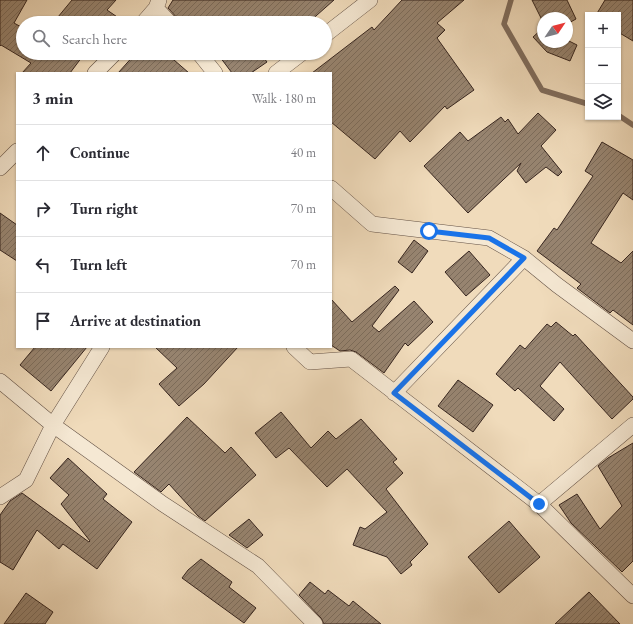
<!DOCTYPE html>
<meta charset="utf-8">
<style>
body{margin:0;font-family:"EB Garamond",serif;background:#f2f2f3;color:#2b2b33}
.controls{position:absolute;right:12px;top:12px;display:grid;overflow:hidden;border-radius:0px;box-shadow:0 1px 3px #0004}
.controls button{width:36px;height:36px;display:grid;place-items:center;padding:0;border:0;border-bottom:1px solid #e1e1e2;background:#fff;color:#2b2b33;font:20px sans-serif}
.compass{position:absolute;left:537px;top:12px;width:36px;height:36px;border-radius:50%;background:#fff;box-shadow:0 1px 3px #0004;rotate:55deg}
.stop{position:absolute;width:12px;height:12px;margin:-9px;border:3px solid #1a73e8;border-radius:50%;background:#fff}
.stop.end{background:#1a73e8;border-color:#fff;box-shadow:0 1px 4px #0008}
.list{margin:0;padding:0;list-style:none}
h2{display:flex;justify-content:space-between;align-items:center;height:52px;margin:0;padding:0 16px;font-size:17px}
h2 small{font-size:13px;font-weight:400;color:#7c7c81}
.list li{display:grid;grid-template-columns:26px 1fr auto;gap:12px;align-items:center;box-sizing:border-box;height:56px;padding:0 16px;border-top:1px solid #e1e1e2}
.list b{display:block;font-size:15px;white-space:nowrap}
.list em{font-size:13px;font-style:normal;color:#7c7c81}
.icon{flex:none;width:22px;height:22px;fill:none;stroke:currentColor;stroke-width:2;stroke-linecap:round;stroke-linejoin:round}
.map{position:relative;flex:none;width:633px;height:624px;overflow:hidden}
.search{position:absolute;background:#fff;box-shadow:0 1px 3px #0004;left:16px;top:16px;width:316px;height:44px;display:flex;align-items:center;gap:10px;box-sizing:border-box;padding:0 14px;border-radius:22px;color:#7c7c81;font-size:15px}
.panel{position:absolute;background:#fff;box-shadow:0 1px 3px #0004;left:16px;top:72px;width:316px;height:276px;border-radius:0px}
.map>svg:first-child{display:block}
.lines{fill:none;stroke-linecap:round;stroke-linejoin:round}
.stream{stroke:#806d5d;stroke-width:5.5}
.building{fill:url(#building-hatch);stroke:#36251f}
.street-casing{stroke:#645246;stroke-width:16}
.street{stroke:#f5e8d3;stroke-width:15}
.route{stroke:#1a73e8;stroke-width:5}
</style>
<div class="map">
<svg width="633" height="624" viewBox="0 0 633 624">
<defs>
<pattern id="building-hatch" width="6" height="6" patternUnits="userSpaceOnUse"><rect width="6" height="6" fill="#978470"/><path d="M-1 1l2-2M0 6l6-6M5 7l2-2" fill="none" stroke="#7c6c5b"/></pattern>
</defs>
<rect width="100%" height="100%" fill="#f0dbbb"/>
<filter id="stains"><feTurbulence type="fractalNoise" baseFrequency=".005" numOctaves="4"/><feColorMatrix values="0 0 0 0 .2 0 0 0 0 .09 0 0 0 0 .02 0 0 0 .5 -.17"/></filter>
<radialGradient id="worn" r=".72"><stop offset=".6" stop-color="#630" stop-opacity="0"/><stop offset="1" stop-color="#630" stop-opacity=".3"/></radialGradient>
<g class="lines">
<path class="stream" d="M511 0 504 24 542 90 588 104
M618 115 633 125"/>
</g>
<path class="building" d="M0 0H27L14 23 23 28V53H85L70 73H22L31 63 1 45 0 46Z
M72 0H116L107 10 126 23H53Z
M173 0H334L308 23H184L178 19 168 8Z
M402 0H464L437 23 445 30 437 38 474 90 447 109 445 106 410 142 400 131 375 159 331 122V73H312L372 27 374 30Z
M532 0H567L576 19 567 24V18H543V22Z
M605 0H633V41L618 32V15H596Z
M543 28V42H567V40L577 45 570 61 547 52 533 37Z
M136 53H166L189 73H118Z
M217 53H260L267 62 251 73H232Z
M538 113 556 130 541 146 562 172 558 176 546 167 526 183 517 171 521 163 468 213 424 166 460 132 468 141 501 117 505 122 508 119 518 134Z
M602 142 633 160V200L623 193 591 243 621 263 633 251V325L613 310 610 313 577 288 581 284 537 251 554 228 557 230 593 176 585 171Z
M0 213 17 225V261L0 250Z
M414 240 428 251 412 273 398 262Z
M469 251 490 275 466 296 445 272Z
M395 286 399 290 372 326 379 332 414 301 433 322 408 346 405 343 384 373 356 352 350 350 340 351 331 345V299L352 322Z
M556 322 573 336 575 334 633 397V399L612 419 560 362 540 386 564 409 554 421 518 388 515 391 496 374 520 345 525 349 547 324 551 327Z
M35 347H87L51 391 20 365Z
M155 347H238L204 384 179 406 159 384 177 368Z
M458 380 493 405 473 432 438 406Z
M281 412 311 448 328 431 336 439 361 419 397 459 393 462 403 473 386 489 428 544 410 562 412 565 401 574 387 557 353 545 360 527 365 529 387 512 347 469 327 487 289 448 276 458 255 433Z
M187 417 225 453 231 447 256 475 205 521 198 516 169 484 161 492 134 472Z
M633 443V561L622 572 571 523 559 505 577 494 600 529 622 506 598 466 608 458Z
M68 458 107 494 103 499 132 522 97 569 63 544 59 549 37 530 13 570 0 562V515L10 501 22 493 89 542 90 541 61 504 69 495 50 478Z
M249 519 263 535 247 548 229 535Z
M509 521 540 557 499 593 468 557Z
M201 559 232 582 229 587 256 608 244 623 182 578 188 570Z
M310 582 325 594 328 590 349 606 353 601 381 624H324L321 618 299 595Z
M589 592 620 624H555Z
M26 593 53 612 45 624H4Z"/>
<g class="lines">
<defs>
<path id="street" d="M156 8 170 23
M143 23 156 8 159 0
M325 35 370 0
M199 53 215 73
M95 73 115 53
M276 73 302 53
M0 168 17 151
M331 188 372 224 489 238 524 258 557 285 633 341
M294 347 310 362 351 359 539 504 633 596
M0 381 53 425 163 504 258 566 315 624
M394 393 524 258
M0 497 26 480 53 425 102 347
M539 504 633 425"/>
</defs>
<use href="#street" class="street-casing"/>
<use href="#street" class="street"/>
</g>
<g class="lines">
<path class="route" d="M429 231 489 238 524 258 394 393 539 504"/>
</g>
<rect width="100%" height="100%" filter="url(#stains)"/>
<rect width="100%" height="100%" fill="url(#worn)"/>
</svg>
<div class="controls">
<button>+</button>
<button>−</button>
<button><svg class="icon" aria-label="layers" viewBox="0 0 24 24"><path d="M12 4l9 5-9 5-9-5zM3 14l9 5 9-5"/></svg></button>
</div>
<svg class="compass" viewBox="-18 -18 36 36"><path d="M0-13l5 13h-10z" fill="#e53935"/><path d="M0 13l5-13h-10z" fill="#7c7c81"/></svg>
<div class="stop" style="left:429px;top:231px"></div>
<div class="stop end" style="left:539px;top:504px"></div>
<div class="search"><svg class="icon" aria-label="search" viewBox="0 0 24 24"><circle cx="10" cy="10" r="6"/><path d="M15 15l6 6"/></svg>Search here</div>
<section class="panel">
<h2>3 min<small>Walk · 180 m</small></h2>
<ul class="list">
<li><svg class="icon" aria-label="ahead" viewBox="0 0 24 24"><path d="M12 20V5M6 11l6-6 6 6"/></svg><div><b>Continue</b></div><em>40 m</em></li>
<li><svg class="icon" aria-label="right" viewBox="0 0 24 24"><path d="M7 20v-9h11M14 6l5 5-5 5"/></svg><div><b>Turn right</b></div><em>70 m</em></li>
<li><svg class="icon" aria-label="left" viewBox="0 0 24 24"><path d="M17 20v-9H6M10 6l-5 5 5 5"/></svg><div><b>Turn left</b></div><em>70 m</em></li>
<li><svg class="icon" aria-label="arrive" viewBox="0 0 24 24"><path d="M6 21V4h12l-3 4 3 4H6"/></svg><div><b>Arrive at destination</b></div></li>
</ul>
</section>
</div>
